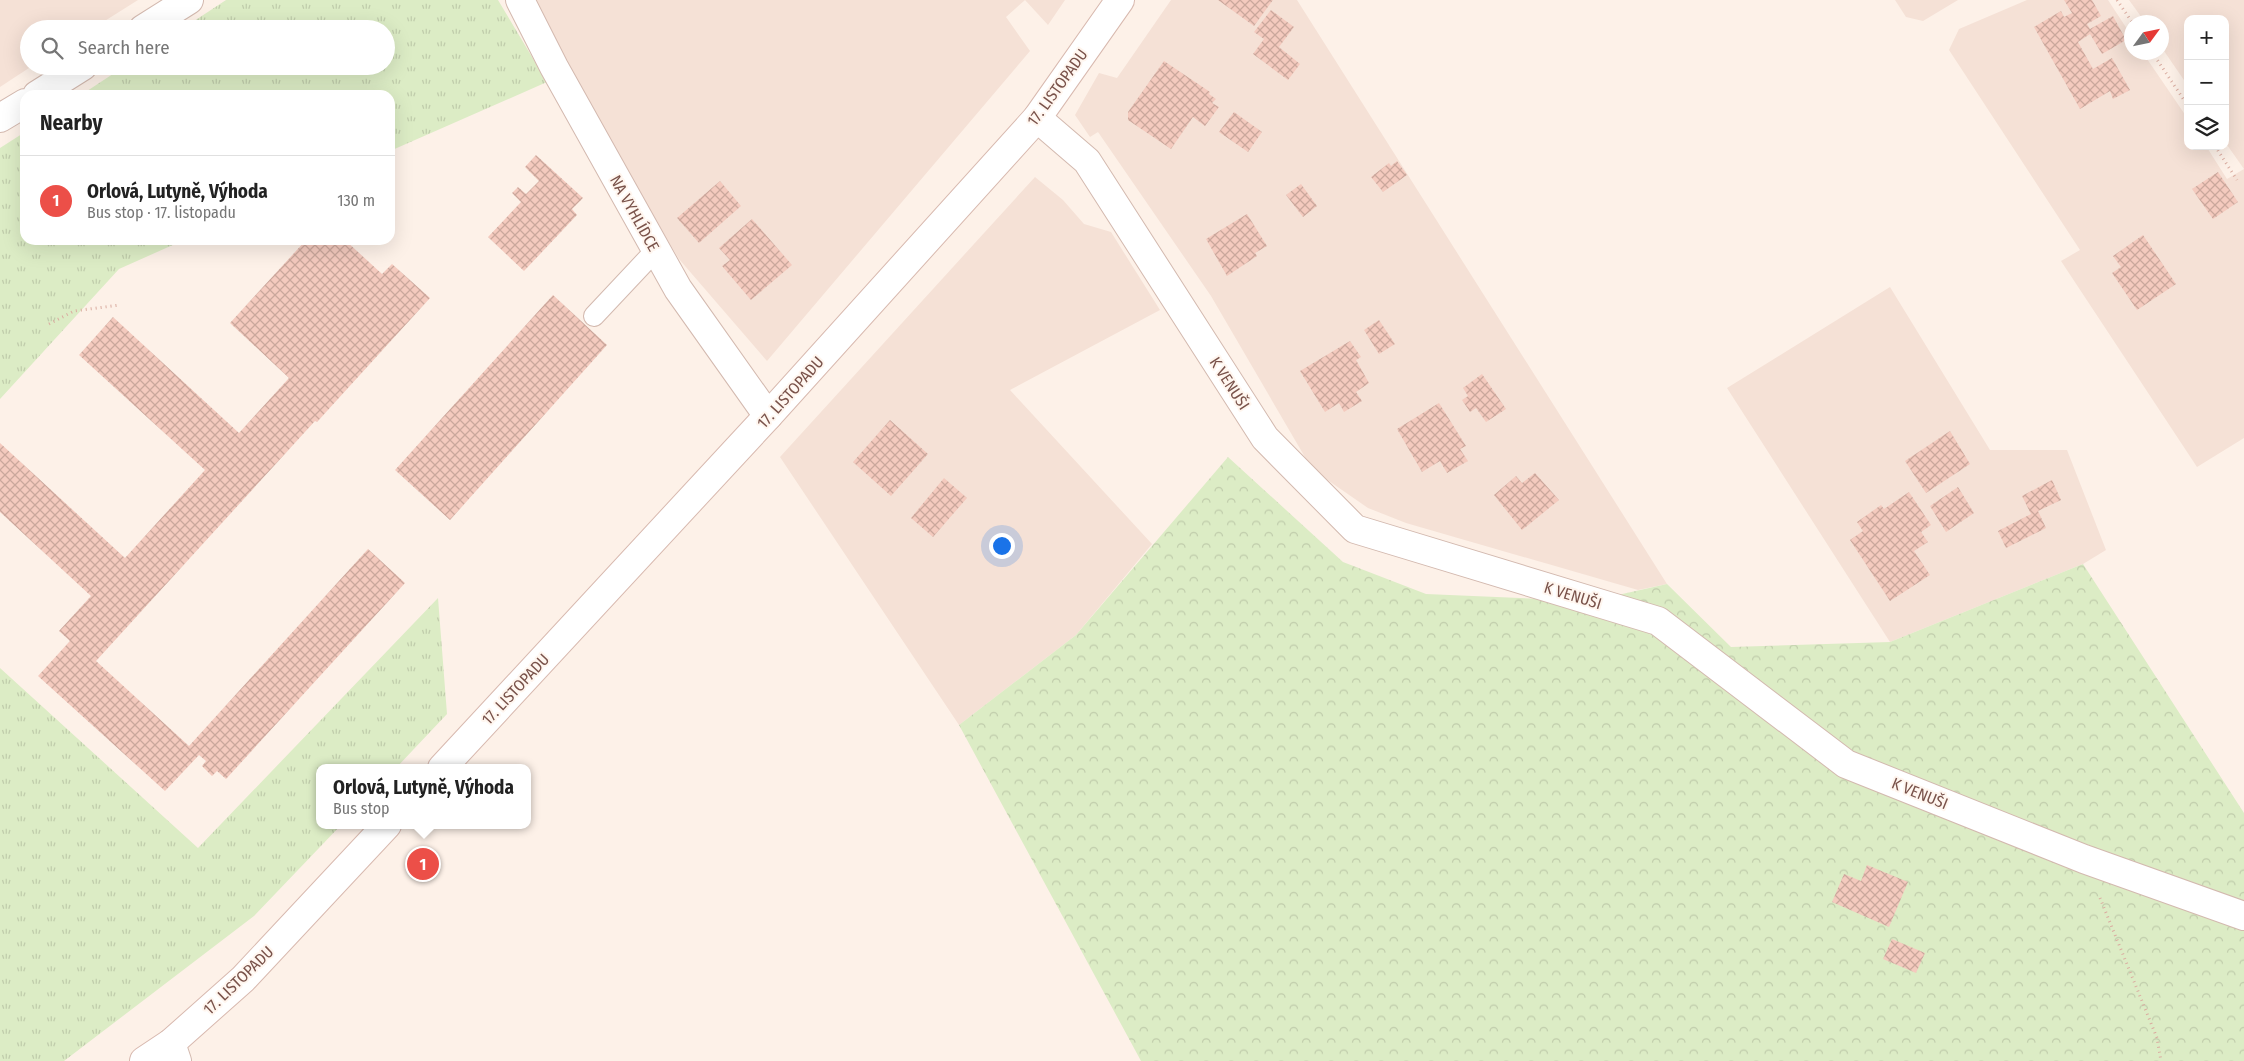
<!DOCTYPE html>
<meta charset="utf-8">
<style>
body{margin:0;font-family:"Fira Sans Condensed",sans-serif;background:#f6f6f6;color:#222}
.controls{position:absolute;right:15px;top:15px;display:grid;overflow:hidden;border-radius:10px;box-shadow:0 5px 20px #0002}
.controls button{width:45px;height:45px;display:grid;place-items:center;padding:0;border:0;border-bottom:1px solid #e0e0e0;background:#fff;color:#222;font:25px sans-serif}
.compass{position:absolute;left:2124px;top:15px;width:45px;height:45px;border-radius:50%;background:#fff;box-shadow:0 5px 20px #0002;rotate:57deg}
.you{position:absolute;left:1001px;top:545px;width:18px;height:18px;margin:-12px;border:4px solid #fff;border-radius:50%;background:#1a73e8;box-shadow:0 0 0 8px #1a73e833}
.badge{display:grid;place-items:center;width:32px;height:32px;border-radius:50%;background:#ec4f48;color:#fff;font-size:16px;font-weight:700}
.pin{position:absolute;translate:-50% -50%;border:2px solid #fff;box-shadow:0 1px 5px #0006}
.popup{position:absolute;left:316px;top:764px;width:215px;height:65px;box-sizing:border-box;display:grid;place-content:center;border-radius:10px;background:#fff;filter:drop-shadow(0 1px 4px #0005);font-size:16px;white-space:nowrap;color:#767676}
.popup b{font-size:19px;color:#222}
.popup::after{content:'';position:absolute;left:50%;top:100%;margin-left:-10px;border:10px solid transparent;border-top-color:#fff}
.list{margin:0;padding:0;list-style:none}
h2{display:flex;justify-content:space-between;align-items:center;height:65px;margin:0;padding:0 20px;font-size:21px}
h2 small{font-size:16px;font-weight:400;color:#767676}
.list li{display:grid;grid-template-columns:32px 1fr auto;gap:15px;align-items:center;box-sizing:border-box;height:90px;padding:0 20px;border-top:1px solid #e0e0e0}
.list b{display:block;font-size:19px;white-space:nowrap}
.list p{margin:0;font-size:16px;white-space:nowrap;color:#767676}
.list em{font-size:16px;font-style:normal;color:#767676}
.icon{flex:none;width:28px;height:28px;fill:none;stroke:currentColor;stroke-width:2;stroke-linecap:round;stroke-linejoin:round}
.map{position:relative;flex:none;width:2244px;height:1061px;overflow:hidden}
.search{position:absolute;background:#fff;box-shadow:0 5px 20px #0002;left:20px;top:20px;width:375px;height:55px;display:flex;align-items:center;gap:12px;box-sizing:border-box;padding:0 18px;border-radius:28px;color:#767676;font-size:19px}
.panel{position:absolute;background:#fff;box-shadow:0 5px 20px #0002;left:20px;top:90px;width:375px;height:155px;border-radius:15px}
.map>svg:first-child{display:block}
.residential{fill:#f5e1d6}
.grass{fill:url(#grass-tufts)}
.forest{fill:url(#forest-crowns)}
.building{fill:url(#building-cross-hatch)}
.lines{fill:none;stroke-linecap:round;stroke-linejoin:round}
.service-casing{stroke:#d3b9af;stroke-width:22}
.minor-casing{stroke:#d3b9af;stroke-width:30}
.secondary-casing{stroke:#d8b9af;stroke-width:30}
.path{stroke:#daaca0;stroke-width:3;stroke-dasharray:1 4;stroke-linecap:butt}
.service{stroke:#fff;stroke-width:20}
.minor{stroke:#fff;stroke-width:28}
.secondary{stroke:#fff;stroke-width:28}
.labels{text-anchor:middle;stroke-width:4;stroke-linejoin:round;paint-order:stroke}
.street-label{font-size:16px;fill:#79524a;stroke:#fff6ef}
</style>
<div class="map">
<svg width="2244" height="1061" viewBox="0 0 2244 1061">
<defs>
<pattern id="grass-tufts" width="24" height="20" patternUnits="userSpaceOnUse" patternTransform="scale(1.25)"><rect width="24" height="20" fill="#dcecc5"/><path d="M3 7l-1-3M5 7V3M7 7l1-3M15 17l-1-3M17 17v-4M19 17l1-3" fill="none" stroke="#c0ccab"/></pattern>
<pattern id="forest-crowns" width="20" height="18" patternUnits="userSpaceOnUse" patternTransform="scale(1.25)"><rect width="20" height="18" fill="#dcecc5"/><path d="M2 6a3 3 0 1 1 6 0M12 15a3 3 0 1 1 6 0" fill="none" stroke="#c0ccab"/></pattern>
<pattern id="building-cross-hatch" width="8" height="8" patternUnits="userSpaceOnUse" patternTransform="scale(1.25)"><rect width="8" height="8" fill="#f4cabe"/><path d="M0 0l8 8M0 8l8-8" fill="none" stroke="#caa79c"/></pattern>
</defs>
<rect width="100%" height="100%" fill="#fdf1e8"/>
<path class="residential" d="M0 0H138L92 29H29V66H32L0 87Z
M533 0H1065L1048 25 1025 0 1006 17 1030 51 767 361 679 259 582 98Z
M1171 0H1297L1667 584 1638 590 1406 523 1368 508 1316 472 1309 464 1211 296 1098 132 1090 137 1075 115 1099 73 1117 78Z
M1895 0H1958L1923 21 1906 17Z
M2027 0H2108L2131 35 2132 52 2143 53 2188 119V146H2206L2227 179 2244 169 2225 142V19H2188V86L2162 48V22H2145L2129 0H2244V438L2197 467 2061 261 2080 250 1949 50 1959 29Z
M1035 177 1063 200 1084 224 1111 232 1160 310 1010 390 1152 544 1076 635 959 725 780 457Z
M1890 287 1990 450H2067L2106 550 2083 564 1890 642 1727 388Z"/>
<path class="grass" d="M226 0H498L547 82 390 151V95H81L125 66H386V29H182Z
M25 132V240H184L119 269 0 399V148Z
M438 598 447 714 396 768H319V825H341L254 916 64 1061H0V668L198 848Z"/>
<path class="forest" d="M1228 457 1343 562 1426 594 1591 601 1667 584 1731 647 1890 642 2083 564 2244 813V1061H1141L959 725 1076 635Z"/>
<path class="building" d="M1218 0H1273L1254 26Z
M2064 0H2092L2101 16 2087 24 2090 29 2113 16 2126 40 2102 54 2090 34 2078 42 2093 69 2112 58 2130 90 2113 99 2110 91 2080 109 2034 27 2061 11 2064 17 2072 13Z
M1271 10 1294 27 1279 47 1300 64 1288 80 1253 54 1264 39 1254 32Z
M1164 61 1210 92 1209 94 1216 99 1212 103 1219 107 1205 126 1193 117 1171 149 1128 120V112Z
M1234 112 1262 132 1248 152 1219 132Z
M536 155 583 198 572 209 577 215 524 271 488 237 521 202 512 193 518 187 526 194 539 181 525 167Z
M1397 161 1407 175 1383 192 1371 177 1389 163 1391 166Z
M2218 172 2238 202 2213 219 2192 189Z
M720 181 741 206 699 243 677 218Z
M1301 184 1317 206 1303 217 1286 195Z
M1247 214 1267 246 1255 253 1257 256 1227 276 1206 239Z
M752 219 792 265 751 300 722 266 730 260 719 248Z
M2143 235 2176 284 2137 310 2112 273 2121 267 2113 256Z
M306 240H345L382 274 392 264 430 298 317 422 315 421 96 661 189 746 368 549 405 583 226 779 217 771 212 776 202 766 206 761 199 755 165 791 38 676 70 641 59 631 91 596 0 512V443L125 558 205 470 79 355 113 317 239 433 289 378 230 323Z
M553 295 607 345 450 520 395 470Z
M1379 320 1395 344 1379 354 1364 330Z
M1350 341 1361 357 1356 360 1369 383 1356 392 1362 401 1344 412 1339 403 1325 412 1300 371Z
M1482 374 1506 409 1486 422 1476 408 1470 412 1462 400 1468 396 1463 388Z
M1439 403 1466 446 1460 449 1468 461 1447 473 1440 461 1422 472 1397 429Z
M890 420 928 454 891 496 853 462Z
M1950 431 1970 464 1926 493 1905 461Z
M1535 473 1559 500 1522 530 1494 495 1516 476 1522 483Z
M944 478 967 498 933 537 911 518Z
M2052 480 2061 500 2038 511 2046 528 2006 548 1998 531 2031 514 2022 496Z
M1958 487 1974 513 1946 532 1930 506Z
M1909 492 1931 525 1921 532 1928 542 1914 551 1930 575 1890 601 1850 540 1863 531 1857 522 1881 505 1884 509Z
M1867 865 1908 882 1889 927 1832 902 1844 874 1861 881Z
M1892 939 1925 953 1916 973 1883 959Z"/>
<g class="lines">
<defs>
<path id="service" d="M594 316 656 250"/>
<path id="minor" d="M520 0 554 67 678 289 768 416
M143 29 189 0
M37 95 83 66
M0 118 25 103
M1037 118 1087 161 1265 438 1355 529 1658 621 1846 764 2084 859 2244 916
M171 1043 177 1061"/>
<path id="secondary" d="M442 768 768 416 1037 118 1120 0
M144 1061 171 1043 243 979 387 825"/>
</defs>
<use href="#service" class="service-casing"/>
<use href="#minor" class="minor-casing"/>
<use href="#secondary" class="secondary-casing"/>
<path class="path" d="M2117 0 2132 22
M2152 52 2188 106
M2215 146 2237 180
M49 324 74 311 120 305
M2100 898 2157 1038 2161 1061"/>
<use href="#service" class="service"/>
<use href="#minor" class="minor"/>
<use href="#secondary" class="secondary"/>
</g>
<g class="labels">
<g class="street-label">
<text transform="translate(1057 87) rotate(-54)" y="6">17. LISTOPADU</text>
<text transform="translate(635 213) rotate(61)" y="6">NA VYHLÍDCE</text>
<text transform="translate(1230 383) rotate(57)" y="6">K VENUŠI</text>
<text transform="translate(790 392) rotate(-48)" y="6">17. LISTOPADU</text>
<text transform="translate(1573 595) rotate(17)" y="6">K VENUŠI</text>
<text transform="translate(515 689) rotate(-47)" y="6">17. LISTOPADU</text>
<text transform="translate(1920 793) rotate(22)" y="6">K VENUŠI</text>
<text transform="translate(238 980) rotate(-44)" y="6">17. LISTOPADU</text>
</g>
</g>
</svg>
<div class="controls">
<button>+</button>
<button>−</button>
<button><svg class="icon" aria-label="layers" viewBox="0 0 24 24"><path d="M12 4l9 5-9 5-9-5zM3 14l9 5 9-5"/></svg></button>
</div>
<svg class="compass" viewBox="-18 -18 36 36"><path d="M0-13l5 13h-10z" fill="#e53935"/><path d="M0 13l5-13h-10z" fill="#767676"/></svg>
<div class="you"></div>
<div class="pin badge" style="left:423px;top:864px">1</div>
<div class="popup"><b>Orlová, Lutyně, Výhoda</b>Bus stop</div>
<div class="search"><svg class="icon" aria-label="search" viewBox="0 0 24 24"><circle cx="10" cy="10" r="6"/><path d="M15 15l6 6"/></svg>Search here</div>
<section class="panel">
<h2>Nearby<small></small></h2>
<ul class="list">
<li><span class="badge">1</span><div><b>Orlová, Lutyně, Výhoda</b><p>Bus stop · 17. listopadu</p></div><em>130 m</em></li>
</ul>
</section>
</div>
